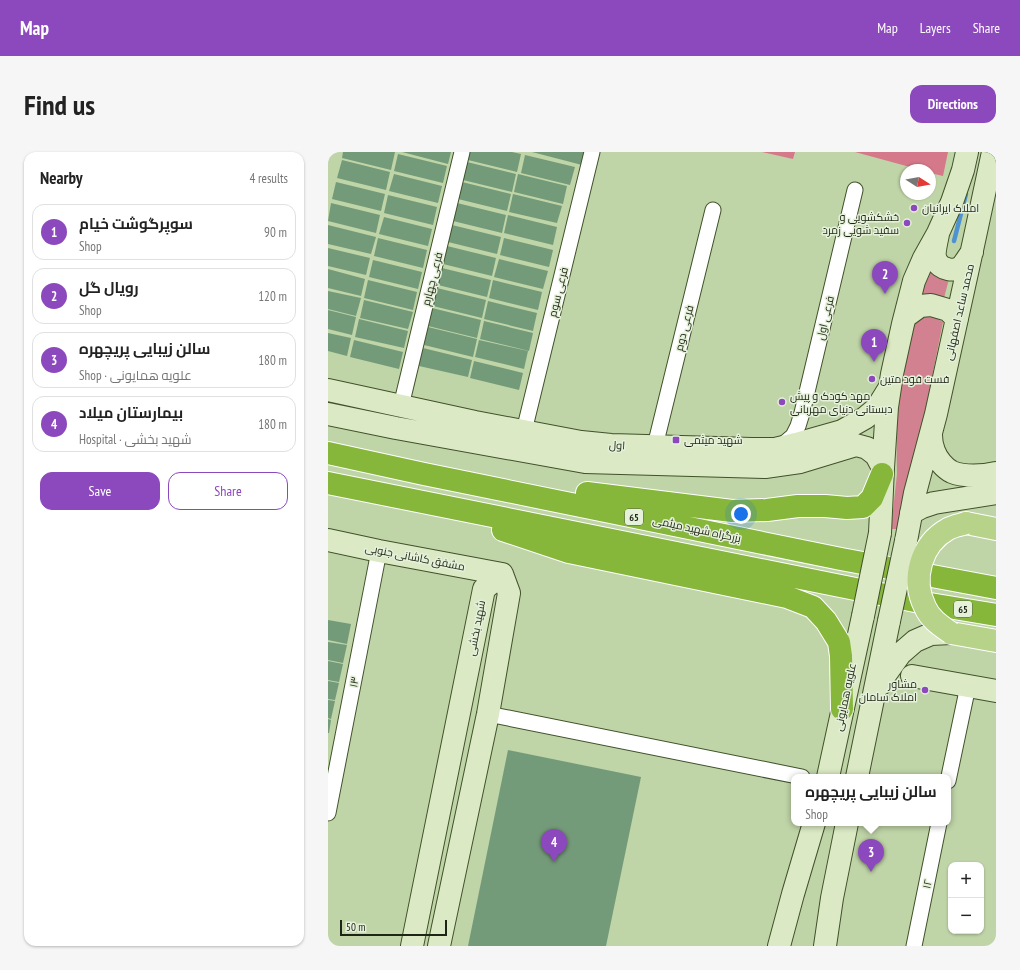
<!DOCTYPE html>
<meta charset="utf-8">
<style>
body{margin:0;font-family:"PT Sans Narrow",Cairo,sans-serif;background:#f6f6f6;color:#222}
.controls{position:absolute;right:12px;bottom:12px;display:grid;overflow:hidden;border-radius:8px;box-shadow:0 1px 3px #0004}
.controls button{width:36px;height:36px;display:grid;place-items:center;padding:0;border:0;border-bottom:1px solid #e0e0e0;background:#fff;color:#222;font:20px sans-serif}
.compass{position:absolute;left:572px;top:12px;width:36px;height:36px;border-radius:50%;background:#fff;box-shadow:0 1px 3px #0004;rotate:101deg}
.scale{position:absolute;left:12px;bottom:10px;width:107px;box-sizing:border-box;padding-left:4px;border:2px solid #1e2514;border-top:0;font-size:11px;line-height:14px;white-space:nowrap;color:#1e2514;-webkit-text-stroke:3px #e5f1da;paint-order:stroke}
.you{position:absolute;left:413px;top:362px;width:14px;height:14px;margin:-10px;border:3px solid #fff;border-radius:50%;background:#1a73e8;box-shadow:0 0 0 6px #1a73e833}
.badge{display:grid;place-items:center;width:26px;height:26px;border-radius:50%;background:#8c49bd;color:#fff;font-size:13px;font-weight:700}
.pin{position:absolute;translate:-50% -33px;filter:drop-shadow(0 1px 2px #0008)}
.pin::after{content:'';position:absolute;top:21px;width:14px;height:12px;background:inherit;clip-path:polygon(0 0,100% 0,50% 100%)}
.popup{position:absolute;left:463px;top:622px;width:160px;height:52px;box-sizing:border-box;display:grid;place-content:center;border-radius:8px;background:#fff;filter:drop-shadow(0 1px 3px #0005);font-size:13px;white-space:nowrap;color:#767676}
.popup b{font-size:15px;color:#222}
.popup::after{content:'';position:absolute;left:50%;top:100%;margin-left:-8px;border:8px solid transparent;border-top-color:#fff}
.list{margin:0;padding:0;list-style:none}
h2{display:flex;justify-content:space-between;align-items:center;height:52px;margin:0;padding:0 16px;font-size:17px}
h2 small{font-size:13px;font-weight:400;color:#767676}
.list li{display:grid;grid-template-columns:26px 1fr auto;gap:12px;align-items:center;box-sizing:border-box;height:56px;margin:0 8px 8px;padding:0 8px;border:1px solid #e0e0e0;border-radius:12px}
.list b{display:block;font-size:15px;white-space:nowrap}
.list p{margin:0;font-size:13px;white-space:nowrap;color:#767676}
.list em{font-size:13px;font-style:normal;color:#767676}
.actions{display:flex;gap:8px;padding:12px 16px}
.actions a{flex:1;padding:9px 0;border:1px solid #8c49bd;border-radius:12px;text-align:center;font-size:14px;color:#8c49bd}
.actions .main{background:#8c49bd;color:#fff}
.map{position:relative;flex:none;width:668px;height:794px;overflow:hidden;border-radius:12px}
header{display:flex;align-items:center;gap:24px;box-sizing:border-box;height:56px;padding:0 20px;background:#8c49bd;color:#fff}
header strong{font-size:19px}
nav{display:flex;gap:22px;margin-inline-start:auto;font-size:14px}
.intro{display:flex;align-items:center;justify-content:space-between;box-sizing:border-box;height:96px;padding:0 24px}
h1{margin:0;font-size:28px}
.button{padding:10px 18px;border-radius:12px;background:#8c49bd;color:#fff;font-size:14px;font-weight:700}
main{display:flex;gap:24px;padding:0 24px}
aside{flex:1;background:#fff;border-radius:12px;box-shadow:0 1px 3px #0004}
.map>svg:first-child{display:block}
.green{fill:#d28190}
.forest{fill:#d5788a}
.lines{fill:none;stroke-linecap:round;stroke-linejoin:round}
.stream{stroke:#4d92d1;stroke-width:4.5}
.building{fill:#749b79}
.street-casing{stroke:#40522a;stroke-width:17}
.secondary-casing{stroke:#40522a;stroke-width:24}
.primary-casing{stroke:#fff;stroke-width:24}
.highway-casing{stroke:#fff;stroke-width:24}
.street{stroke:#fff;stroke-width:15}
.secondary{stroke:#dbe9c4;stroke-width:22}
.primary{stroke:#b6d389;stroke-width:22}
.highway{stroke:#86b63a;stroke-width:22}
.secondary-bridge-casing{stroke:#40522a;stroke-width:24;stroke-linecap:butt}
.primary-bridge-casing{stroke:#fff;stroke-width:24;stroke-linecap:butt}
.secondary-bridge{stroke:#dbe9c4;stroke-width:22}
.primary-bridge{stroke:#b6d389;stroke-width:22}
.poi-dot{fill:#8c49bd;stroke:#e5f1da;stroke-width:1.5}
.labels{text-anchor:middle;stroke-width:3;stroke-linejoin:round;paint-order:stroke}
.shield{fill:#e5f1da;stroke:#5a624f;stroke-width:1}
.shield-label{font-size:10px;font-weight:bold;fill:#1e2514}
.poi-label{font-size:11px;fill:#1e2514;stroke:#e5f1da;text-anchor:start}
.street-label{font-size:11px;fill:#1e2514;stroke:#e5f1da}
</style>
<header>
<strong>Map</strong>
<nav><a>Map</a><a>Layers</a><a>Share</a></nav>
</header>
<div class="intro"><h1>Find us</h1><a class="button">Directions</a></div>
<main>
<aside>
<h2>Nearby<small>4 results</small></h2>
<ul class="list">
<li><span class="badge">1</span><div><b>سوپرگوشت خیام</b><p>Shop</p></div><em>90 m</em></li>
<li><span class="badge">2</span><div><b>رویال گل</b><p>Shop</p></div><em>120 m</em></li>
<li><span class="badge">3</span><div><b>سالن زیبایی پریچهره</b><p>Shop · علویه همایونی</p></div><em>180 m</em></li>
<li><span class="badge">4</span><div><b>بیمارستان میلاد</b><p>Hospital · شهید بخشی</p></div><em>180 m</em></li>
</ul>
<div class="actions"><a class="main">Save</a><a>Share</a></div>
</aside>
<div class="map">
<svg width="668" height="794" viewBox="0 0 668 794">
<rect width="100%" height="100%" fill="#bfd4a7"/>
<path class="green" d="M600 116 621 127 616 146 585 149Z
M603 163 615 170 593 280 570 377H563L569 322 568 258 575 205 587 169Z"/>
<path class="forest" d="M434 0H467L465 7Z
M527 0H620L615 24 602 21V18H593Z"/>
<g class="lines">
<path class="stream" d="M626 89 638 42"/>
</g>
<path class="building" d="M15 0H67L63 18 14 6Z
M74 0H123L120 12Z
M142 0H184L193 2 189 20 140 8Z
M204 0H258L254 13Z
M70 2 119 14 115 31 66 19Z
M197 3 247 15 242 33 193 21Z
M14 8 62 20 58 38 9 26Z
M139 10 188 22 184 40 135 28Z
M66 22 114 34 110 51 61 39Z
M190 22 239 34 235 52 186 40Z
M8 30 57 42 53 59 4 47Z
M134 30 183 42 179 59 130 47Z
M185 42 234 54 229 71 181 60Z
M60 43 109 55 105 73 56 61Z
M3 51 52 63 48 81 0 69Z
M129 51 178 63 174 81 125 69Z
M180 63 229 75 225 93 176 81Z
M56 65 104 77 100 94 51 82Z
M0 73 48 85 43 102 0 92Z
M124 73 173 85 169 102 120 90Z
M50 86 99 98 95 116 46 104Z
M176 86 225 98 221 115 172 103Z
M119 94 168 106 164 124 115 112Z
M0 96 42 106 38 123 0 114Z
M171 107 220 119 215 137 166 125Z
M45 108 94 120 90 137 41 125Z
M114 116 163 128 159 145 110 133Z
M0 117 37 127 33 144 0 136Z
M40 128 89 140 85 158 36 146Z
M165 128 214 140 210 158 161 146Z
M109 136 158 148 154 166 105 154Z
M0 139 33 146 28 164 0 157Z
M36 148 85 160 80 177 32 166Z
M160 149 209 161 205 179 156 167Z
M104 156 153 168 149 186 100 174Z
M0 158 28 165 24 183 0 177Z
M31 167 80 179 76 196 27 185Z
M156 169 205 181 201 199 152 187Z
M100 175 149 187 145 205 96 193Z
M0 181 23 186 19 204 0 199Z
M26 188 75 200 71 217 22 205Z
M151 188 200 199 196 217 147 205Z
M95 196 144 208 140 225 91 214Z
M146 209 195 221 191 238 142 226Z
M0 468 23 472 19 492 0 488Z
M0 490 19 493 15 511 0 508Z
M0 509 15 512 11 530 0 528Z
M0 529 11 531 7 548 0 547Z
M0 548 7 549 3 567 0 566Z
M0 567 3 568 1 581H0Z
M180 598 313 625 278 794H140Z"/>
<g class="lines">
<defs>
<path id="street" d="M73 254 134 0
M196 279 264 0
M327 294 385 58
M452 295 465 284 470 274 474 261 527 38
M160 562 474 625
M620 629 640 534
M0 661 51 399
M586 794 611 671"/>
<path id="secondary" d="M610 82C609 88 605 102 608 108 612 118 628 121 635 113 638 109 641 104 644 100
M577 165 592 154 603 153 620 158 629 167
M0 238 147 270 253 290 283 293 424 297H447L468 292 514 279 537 266 549 256 562 235
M0 262 68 276 257 310 437 315 472 310 528 293 539 296 548 303 555 316
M603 283C603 288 604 294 606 299 609 307 616 316 624 320 636 325 655 324 668 321
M583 361 594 355 606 351 668 341
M552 381 555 316 559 255 564 222 575 172 586 129 596 106 610 81 624 50 635 18 639 0
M0 388 51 399 174 422
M578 389 587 341 608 262 646 89 665 0
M584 524 668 539
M553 532 557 523 572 502 587 489 603 482 623 481
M500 625 535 464
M529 625 561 469
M84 794 156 437 174 422
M111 794 160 562 181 441 174 422
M451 794 465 742 486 671
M497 794 504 746 519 671"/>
<path id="primary" d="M638 371 668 377
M623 481 668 489"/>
<path id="highway" d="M0 301 96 322 513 407 668 436
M0 331 602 452 668 463
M259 341 404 359 439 358 470 354H497L519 356 535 355 544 346 554 322
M175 378 241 400 459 445 485 455 498 469 511 490 513 504 514 557"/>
</defs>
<use href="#street" class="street-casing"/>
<use href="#secondary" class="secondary-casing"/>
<use href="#primary" class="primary-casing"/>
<use href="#highway" class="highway-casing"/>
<use href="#street" class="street"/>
<use href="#secondary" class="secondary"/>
<use href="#primary" class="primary"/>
<use href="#highway" class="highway"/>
<defs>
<path id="secondary-bridge" d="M535 464 552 381
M561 469 578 389"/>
<path id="primary-bridge" d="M623 481C613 474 602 467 597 455 583 427 593 392 620 377 625 374 632 373 638 371"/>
</defs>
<use href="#secondary-bridge" class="secondary-bridge-casing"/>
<use href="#primary-bridge" class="primary-bridge-casing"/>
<use href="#secondary-bridge" class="secondary-bridge"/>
<use href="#primary-bridge" class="primary-bridge"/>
</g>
<g class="poi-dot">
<circle cx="586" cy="56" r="4"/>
<circle cx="579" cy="71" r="4"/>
<circle cx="544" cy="227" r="4"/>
<circle cx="454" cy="250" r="4"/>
<rect x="344" y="284" width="8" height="8" rx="2"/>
<circle cx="597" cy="538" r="4"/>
</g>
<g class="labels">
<g class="shield">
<rect x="297" y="357" width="18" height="16" rx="3"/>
<rect x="626" y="449" width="18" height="16" rx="3"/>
</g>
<g class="shield-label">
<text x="306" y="369">65</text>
<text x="635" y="461">65</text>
</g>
<g class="poi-label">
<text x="594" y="60">املاک ایرانیان</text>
<text x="571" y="69" text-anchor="end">خشکشویی و<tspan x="571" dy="13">سفید شویی زمرد</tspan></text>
<text x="552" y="231">فست فود متین</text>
<text x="462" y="248">مهد کودک و پیش<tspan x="462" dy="13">دبستانی دنیای‌ مهربانی</tspan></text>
<text x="356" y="292">شهید میثمی</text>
<text x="589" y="536" text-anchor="end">مشاور<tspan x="589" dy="13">املاک سامان</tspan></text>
</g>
<g class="street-label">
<text transform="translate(104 127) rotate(-76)" y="4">فرعی چهارم</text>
<text transform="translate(230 140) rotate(-76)" y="4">فرعی سوم</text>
<text transform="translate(631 160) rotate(-77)" y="4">محمد ساعد اصفهانی</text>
<text transform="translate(497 166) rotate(-77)" y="4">فرعی اول</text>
<text transform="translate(356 176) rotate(-76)" y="4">فرعی دوم</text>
<text transform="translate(289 293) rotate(3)" y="4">اول</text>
<text transform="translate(369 377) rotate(12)" y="4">بزرگراه شهید میثمی</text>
<text transform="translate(87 405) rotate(11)" y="4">مشفق کاشانی جنوبی</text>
<text transform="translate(148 476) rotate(-79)" y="4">شهید بخشی</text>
<text transform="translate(26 530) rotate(-79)" y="4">۱۳</text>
<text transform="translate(517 545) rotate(-78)" y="4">علویه همایونی</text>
<text transform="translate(599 732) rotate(-78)" y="4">۱۲</text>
</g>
</g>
</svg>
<div class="controls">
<button>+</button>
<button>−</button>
</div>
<svg class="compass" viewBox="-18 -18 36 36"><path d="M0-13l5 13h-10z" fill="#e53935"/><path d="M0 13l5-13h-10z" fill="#767676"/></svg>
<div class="scale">50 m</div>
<div class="you"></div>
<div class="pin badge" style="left:546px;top:210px">1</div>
<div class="pin badge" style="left:557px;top:142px">2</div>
<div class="pin badge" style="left:543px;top:720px">3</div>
<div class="popup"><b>سالن زیبایی پریچهره</b>Shop</div>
<div class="pin badge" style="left:226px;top:710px">4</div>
</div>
</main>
